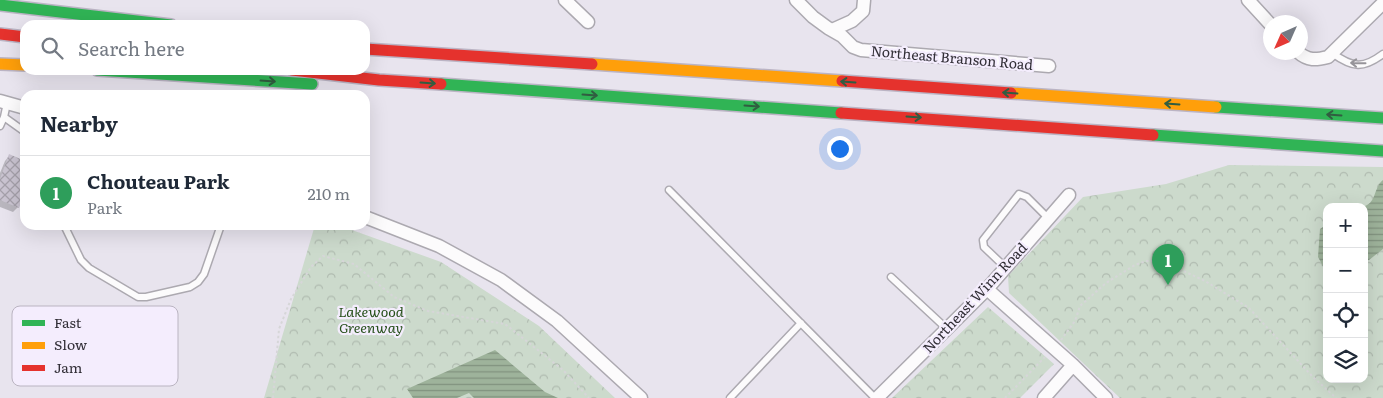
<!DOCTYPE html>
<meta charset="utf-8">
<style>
body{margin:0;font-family:Literata,serif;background:#f2f2f3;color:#1f2937}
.controls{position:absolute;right:15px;bottom:15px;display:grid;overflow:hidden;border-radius:10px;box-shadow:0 5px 20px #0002}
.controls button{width:45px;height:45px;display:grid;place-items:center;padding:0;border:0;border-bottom:1px solid #e0e1e3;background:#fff;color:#1f2937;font:25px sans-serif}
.compass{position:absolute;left:1263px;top:15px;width:45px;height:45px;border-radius:50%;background:#fff;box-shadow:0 5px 20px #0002;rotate:225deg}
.you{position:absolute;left:839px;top:148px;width:18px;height:18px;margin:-12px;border:4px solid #fff;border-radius:50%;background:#1a73e8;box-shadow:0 0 0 8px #1a73e833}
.badge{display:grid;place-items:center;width:32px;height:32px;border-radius:50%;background:#0f766e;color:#fff;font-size:16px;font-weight:700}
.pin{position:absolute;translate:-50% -41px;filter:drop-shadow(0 1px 2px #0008)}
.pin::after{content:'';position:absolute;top:26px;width:18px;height:15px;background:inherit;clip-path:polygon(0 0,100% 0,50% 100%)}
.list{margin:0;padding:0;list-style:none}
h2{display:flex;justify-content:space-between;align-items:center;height:65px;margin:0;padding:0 20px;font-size:21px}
h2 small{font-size:16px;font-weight:400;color:#747a83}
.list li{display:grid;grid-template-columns:32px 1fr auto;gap:15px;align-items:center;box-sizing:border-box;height:75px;padding:0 20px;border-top:1px solid #e0e1e3}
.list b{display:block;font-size:19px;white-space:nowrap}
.list p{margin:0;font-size:16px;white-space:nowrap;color:#747a83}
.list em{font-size:16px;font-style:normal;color:#747a83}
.icon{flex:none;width:28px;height:28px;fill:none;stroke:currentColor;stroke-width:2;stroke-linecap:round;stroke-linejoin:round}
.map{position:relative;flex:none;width:1383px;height:398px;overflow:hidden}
.search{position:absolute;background:#fff;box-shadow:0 5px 20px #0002;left:20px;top:20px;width:350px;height:55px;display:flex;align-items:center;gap:12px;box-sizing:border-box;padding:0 18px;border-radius:15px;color:#747a83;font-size:19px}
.panel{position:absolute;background:#fff;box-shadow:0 5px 20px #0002;left:20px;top:90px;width:350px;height:140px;border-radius:15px}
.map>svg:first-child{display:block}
.park{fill:url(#park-crowns);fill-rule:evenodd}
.water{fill:url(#water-rules)}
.shadow{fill:#0003}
.building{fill:url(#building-cross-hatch)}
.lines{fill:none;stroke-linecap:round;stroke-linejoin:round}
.lane-casing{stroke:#aca9b0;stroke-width:9}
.street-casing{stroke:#aca9b0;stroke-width:15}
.fast-casing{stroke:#bbb4c4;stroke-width:14}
.slow-casing{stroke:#bbb4c4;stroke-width:14}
.jam-casing{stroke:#bbb4c4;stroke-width:14}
.path{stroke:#d6d6d8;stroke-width:2;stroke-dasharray:2.5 2.5;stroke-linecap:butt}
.lane{stroke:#fcfbfc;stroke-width:6}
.street{stroke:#fcfbfc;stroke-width:12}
.fast{stroke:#30b455;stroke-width:11}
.slow{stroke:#ff9f0a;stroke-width:11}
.jam{stroke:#e5322d;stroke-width:11}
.oneway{stroke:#969499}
.oneway2{stroke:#315d41}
.labels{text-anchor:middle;stroke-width:4.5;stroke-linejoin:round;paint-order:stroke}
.street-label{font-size:14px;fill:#312e36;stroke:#f4edfd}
.park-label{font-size:14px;font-style:italic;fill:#254f19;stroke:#f4edfd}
.key{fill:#f4edfd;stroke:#bab4c1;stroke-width:1}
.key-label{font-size:14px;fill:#312e36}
</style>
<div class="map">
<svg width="1383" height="398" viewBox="0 0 1383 398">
<defs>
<pattern id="park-crowns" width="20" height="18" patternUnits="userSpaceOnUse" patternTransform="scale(1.25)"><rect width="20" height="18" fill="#ccdacc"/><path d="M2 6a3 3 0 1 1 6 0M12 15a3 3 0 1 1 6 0" fill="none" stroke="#b0bbb0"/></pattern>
<pattern id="water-rules" width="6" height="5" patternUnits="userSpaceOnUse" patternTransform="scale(1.25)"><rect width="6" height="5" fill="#9eb39b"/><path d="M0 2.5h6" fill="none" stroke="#81927f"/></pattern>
<pattern id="building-cross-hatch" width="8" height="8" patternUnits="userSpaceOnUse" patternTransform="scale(1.25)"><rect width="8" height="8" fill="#cac4d1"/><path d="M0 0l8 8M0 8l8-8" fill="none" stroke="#a5a0aa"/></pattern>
</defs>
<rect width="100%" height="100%" fill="#e8e4ee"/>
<path class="park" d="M1229 165 1383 167V398H1120L1009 293 1008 276 1083 197 1166 184ZM1327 207H1364V379H1327Z
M315 225H338L441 262 539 326 615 398H264Z
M988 307 1054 364 1020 398H892Z"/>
<path class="water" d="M1383 180V249L1369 260 1364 261V207H1362C1377 204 1373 188 1383 180Z
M1327 224V268H1324L1318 257 1320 229Z
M495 350 545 392 558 398H474L469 393 457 398H413L407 389Z"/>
<path class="shadow" d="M9 156 25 162V190L18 207 13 212 0 207V173L5 161Z"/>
<path class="building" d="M9 154 25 161V193L19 208 0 200V179Z"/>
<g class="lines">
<defs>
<path id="lane" d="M1332 53C1353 68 1363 69 1383 54
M7 103 4 117 25 132
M0 126 4 117
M669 190 875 398
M64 225 81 260 89 268 138 297H146L190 287 198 282 204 274 221 225
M1005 267 984 247 983 240 1019 194 1027 197 1048 218
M891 277 947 329
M730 398 801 323"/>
<path id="street" d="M565 0 588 22
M796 0 813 17 828 28 842 36 853 47 861 50 1049 66
M1248 0 1270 24
M832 30 852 21 863 11 864 0
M1298 52C1308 61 1316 60 1328 57L1383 3
M0 101 25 108
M365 217 439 246 501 280 557 321 641 398
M987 289 1073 365 1106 398
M877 398 987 289 1069 195
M1044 398 1073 365"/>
<path id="fast" d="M0 5 171 25
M97 70 312 84
M441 84 841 113
M1216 107 1383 118
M1153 135 1383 151"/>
<path id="slow" d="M0 64 25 65
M592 64 842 81
M1011 93 1216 107"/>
<path id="jam" d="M0 34 25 37
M365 49 592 64
M292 70 379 80 441 84
M842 81 1011 93
M841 113 1153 135"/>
</defs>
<use href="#lane" class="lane-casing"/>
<use href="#street" class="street-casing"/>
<use href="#fast" class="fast-casing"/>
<use href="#slow" class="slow-casing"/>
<use href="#jam" class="jam-casing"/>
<path class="path" d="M1061 340 1075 321 1080 306 1106 283 1135 265 1146 261H1162L1205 281 1249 308 1312 376 1336 398
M273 398 279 329 291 299 311 267 323 256 354 264 394 297 428 311 505 324 563 370 589 398
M1005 398 1045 357"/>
<use href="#lane" class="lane"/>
<use href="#street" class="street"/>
<use href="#fast" class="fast"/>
<use href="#slow" class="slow"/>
<use href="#jam" class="jam"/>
</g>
<defs><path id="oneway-shaft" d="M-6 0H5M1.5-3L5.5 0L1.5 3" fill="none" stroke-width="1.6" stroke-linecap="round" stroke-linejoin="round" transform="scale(1.25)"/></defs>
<use class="oneway" href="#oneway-shaft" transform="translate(1358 63) rotate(-179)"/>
<g class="oneway2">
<use href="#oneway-shaft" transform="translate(268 81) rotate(4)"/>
<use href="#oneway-shaft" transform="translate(848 82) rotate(-176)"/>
<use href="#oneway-shaft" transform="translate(428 83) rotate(4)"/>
<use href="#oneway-shaft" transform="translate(1010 93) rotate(-176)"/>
<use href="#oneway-shaft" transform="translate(590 95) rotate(4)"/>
<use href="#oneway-shaft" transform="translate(1172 104) rotate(-176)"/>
<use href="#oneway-shaft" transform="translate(752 106) rotate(4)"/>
<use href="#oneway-shaft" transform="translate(1334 115) rotate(-176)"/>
<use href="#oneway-shaft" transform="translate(914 117) rotate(4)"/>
</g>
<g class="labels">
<g class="street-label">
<text transform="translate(952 58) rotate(5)" y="5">Northeast Branson Road</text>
<text transform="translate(975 298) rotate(-47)" y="5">Northeast Winn Road</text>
</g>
<g class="park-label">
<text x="371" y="317">Lakewood<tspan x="371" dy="16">Greenway</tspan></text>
</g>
</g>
<rect x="12" y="306" width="166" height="80" rx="8" class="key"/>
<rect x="22" y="320" width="23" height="6" fill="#30b455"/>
<rect x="22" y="342" width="23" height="7" fill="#ff9f0a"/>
<rect x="22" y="365" width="23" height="6" fill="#e5322d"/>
<g class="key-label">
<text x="54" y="328">Fast</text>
<text x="54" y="350">Slow</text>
<text x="54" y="373">Jam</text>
</g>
</svg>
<div class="controls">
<button>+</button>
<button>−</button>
<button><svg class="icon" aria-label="locate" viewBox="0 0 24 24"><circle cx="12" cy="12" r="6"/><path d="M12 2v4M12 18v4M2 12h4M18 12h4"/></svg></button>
<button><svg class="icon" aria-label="layers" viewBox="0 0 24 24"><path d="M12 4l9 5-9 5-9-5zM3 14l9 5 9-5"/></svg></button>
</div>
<svg class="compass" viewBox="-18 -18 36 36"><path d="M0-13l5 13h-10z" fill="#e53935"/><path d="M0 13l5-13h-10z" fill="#747a83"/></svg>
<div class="you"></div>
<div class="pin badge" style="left:1168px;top:285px;background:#2e9e5b">1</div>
<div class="search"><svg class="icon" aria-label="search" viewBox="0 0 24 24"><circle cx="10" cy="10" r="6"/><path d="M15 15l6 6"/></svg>Search here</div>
<section class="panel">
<h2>Nearby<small></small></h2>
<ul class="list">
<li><span class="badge" style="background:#2e9e5b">1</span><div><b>Chouteau Park</b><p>Park</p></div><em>210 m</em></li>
</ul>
</section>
</div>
